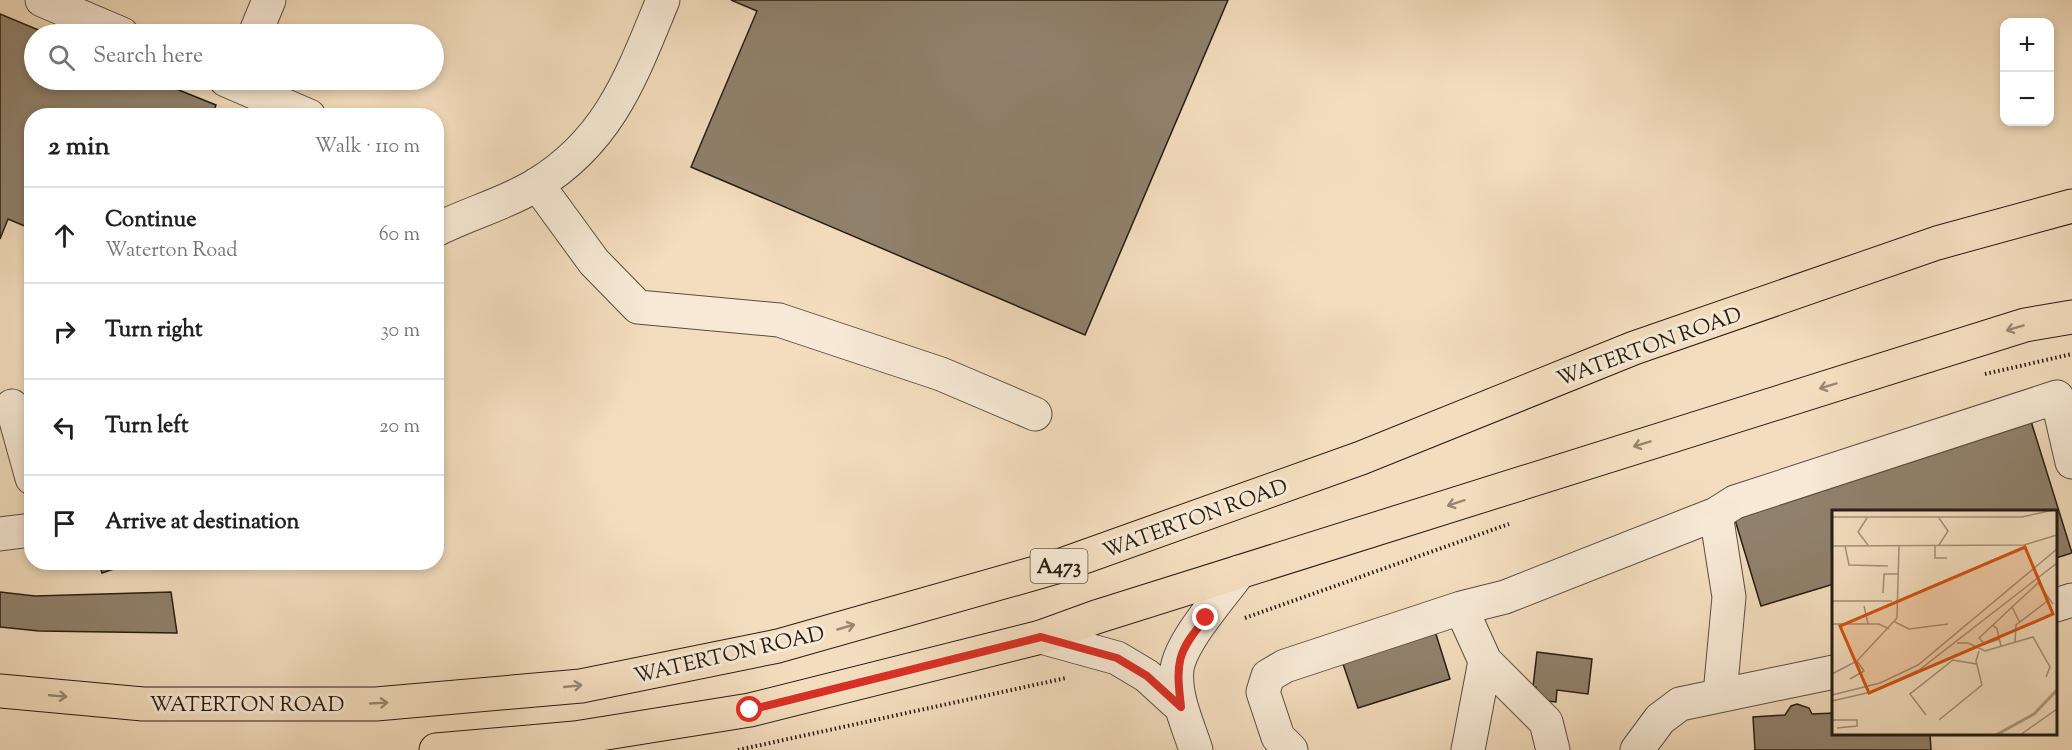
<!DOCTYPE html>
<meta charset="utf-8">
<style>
body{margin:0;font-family:"Sorts Mill Goudy",serif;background:#f2f2f2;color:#202124}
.controls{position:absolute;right:18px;top:18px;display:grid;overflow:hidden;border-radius:12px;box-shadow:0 3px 9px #0003}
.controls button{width:54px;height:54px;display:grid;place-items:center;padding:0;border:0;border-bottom:2px solid #e0e0e0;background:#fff;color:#202124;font:30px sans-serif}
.stop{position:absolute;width:18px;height:18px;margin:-14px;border:4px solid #d93025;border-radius:50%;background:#fff}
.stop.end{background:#d93025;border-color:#fff;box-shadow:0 2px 6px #0008}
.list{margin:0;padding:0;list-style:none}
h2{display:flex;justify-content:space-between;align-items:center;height:78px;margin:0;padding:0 24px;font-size:26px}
h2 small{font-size:20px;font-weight:400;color:#757577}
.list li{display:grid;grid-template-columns:39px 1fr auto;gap:18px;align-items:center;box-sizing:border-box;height:96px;padding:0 24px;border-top:2px solid #e0e0e0}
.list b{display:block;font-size:22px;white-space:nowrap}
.list p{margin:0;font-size:20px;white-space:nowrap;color:#757577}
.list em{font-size:20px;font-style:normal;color:#757577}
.icon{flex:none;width:33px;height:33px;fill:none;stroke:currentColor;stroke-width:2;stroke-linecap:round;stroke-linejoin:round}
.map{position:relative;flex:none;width:2072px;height:750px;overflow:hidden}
.search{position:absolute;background:#fff;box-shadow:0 3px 9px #0003;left:24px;top:24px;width:420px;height:66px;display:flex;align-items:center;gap:15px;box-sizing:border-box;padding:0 21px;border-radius:33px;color:#757577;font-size:22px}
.panel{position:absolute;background:#fff;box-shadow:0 3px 9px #0003;left:24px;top:108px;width:420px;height:462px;border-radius:24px}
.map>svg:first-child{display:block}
.building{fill:#90816c;stroke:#251d14;stroke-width:1.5}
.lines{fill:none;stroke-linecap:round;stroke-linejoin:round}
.minor-casing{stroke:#584d3e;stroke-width:35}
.major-casing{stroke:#251d14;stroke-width:35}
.path{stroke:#251d14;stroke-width:4;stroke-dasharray:1.5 3;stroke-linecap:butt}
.minor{stroke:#f7e9d5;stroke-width:33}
.major{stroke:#f3ddbe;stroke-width:33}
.oneway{stroke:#968772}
.route{stroke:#d93025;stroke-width:8}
.labels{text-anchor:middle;stroke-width:6;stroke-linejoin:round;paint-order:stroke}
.shield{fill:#f7e9d5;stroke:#645a4e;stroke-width:1.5}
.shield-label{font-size:20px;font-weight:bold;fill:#251d14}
.street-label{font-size:21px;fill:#251d14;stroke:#f7e9d5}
.inset-river{fill:none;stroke:#ad9c84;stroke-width:3}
.inset-road{fill:none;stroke:#a1907a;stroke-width:1.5}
.view{fill:#d4530d;fill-opacity:0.15;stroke:#d4530d;stroke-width:3}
.inset-edge{fill:none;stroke:#251d14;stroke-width:3}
</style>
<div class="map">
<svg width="2072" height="750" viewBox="0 0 2072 750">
<rect width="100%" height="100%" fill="#f3ddbe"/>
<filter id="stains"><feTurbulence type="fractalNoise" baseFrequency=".00333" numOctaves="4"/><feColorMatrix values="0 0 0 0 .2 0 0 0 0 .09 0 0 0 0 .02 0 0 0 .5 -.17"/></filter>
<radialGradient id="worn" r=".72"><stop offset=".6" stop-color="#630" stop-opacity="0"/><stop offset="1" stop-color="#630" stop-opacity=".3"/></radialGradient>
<path class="building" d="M731 0H1228L1085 335 691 167 757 11Z
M0 14 48 34H34V80H154L216 105 212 116H32V229L8 219 0 239Z
M2030 418 2072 553 2056 558V512H1834V584L1761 606 1732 510Z
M99 562H134L102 573Z
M0 592 35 596 171 592 177 633 39 631 0 627Z
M1435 631 1450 679 1358 708 1342 661Z
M1537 652 1592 659 1588 694 1557 690 1556 702 1535 700 1536 687H1533Z
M1797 704 1809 708 1812 714 1834 713V734H1930L1931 750H1755L1753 717 1785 715 1791 706Z"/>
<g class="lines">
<defs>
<path id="minor" d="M42 0 122 34
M255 34 269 0
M226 80 309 116
M537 184 594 262 638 307 779 320 941 374 1035 414
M436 230C469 213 505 204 536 185 610 140 632 75 663 0
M12 406 32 478
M1716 514 1735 502 2057 397 2072 462
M0 534 32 530
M2056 605 2072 600
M1461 608 1505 597 1716 514 1729 597 1720 694
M1041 637 1117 658 1147 676 1181 707
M1485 661 1546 722 1553 750
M1196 750C1188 725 1174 696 1177 669 1181 641 1221 597 1239 572
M1291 750 1278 737 1263 692 1268 676 1285 666 1461 608 1485 661 1468 750
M1637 750 1660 719 1680 704 1834 672"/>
<path id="major" d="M0 691 143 704H376L581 686 778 646 1053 568 1361 458 1634 348 1937 243 2072 206
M436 750 575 738 750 710 1041 637 1096 617 2025 325 2072 317"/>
</defs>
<use href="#minor" class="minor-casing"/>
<use href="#major" class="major-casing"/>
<path class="path" d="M1985 374 2072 354
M1245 618 1509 524
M738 750 1066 678"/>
<use href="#minor" class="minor"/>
<use href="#major" class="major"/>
</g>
<defs><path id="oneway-shaft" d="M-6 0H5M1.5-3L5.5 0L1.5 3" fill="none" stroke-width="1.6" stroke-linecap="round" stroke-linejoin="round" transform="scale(1.5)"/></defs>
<g class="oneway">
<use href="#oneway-shaft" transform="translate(2015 328) rotate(163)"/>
<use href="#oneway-shaft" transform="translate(1828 386) rotate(163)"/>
<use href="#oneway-shaft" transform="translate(1642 444) rotate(163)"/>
<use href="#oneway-shaft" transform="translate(1456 503) rotate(162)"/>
<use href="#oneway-shaft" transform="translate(846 627) rotate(-16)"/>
<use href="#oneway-shaft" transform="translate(573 686) rotate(-6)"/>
<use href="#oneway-shaft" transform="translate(58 696) rotate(5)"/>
<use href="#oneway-shaft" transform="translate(379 703) rotate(-3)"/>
</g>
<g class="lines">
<path class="route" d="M750 710 1041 637 1117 658 1147 676 1181 707C1176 663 1176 653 1206 618"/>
</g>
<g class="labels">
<rect class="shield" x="1030.5" y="549" width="57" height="34" rx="4.5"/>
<g class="shield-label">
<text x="1059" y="573">A473</text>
</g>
<g class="street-label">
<text transform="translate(1649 346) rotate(-20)" y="7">WATERTON ROAD</text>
<text transform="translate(1195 518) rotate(-20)" y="7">WATERTON ROAD</text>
<text transform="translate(729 654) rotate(-13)" y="7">WATERTON ROAD</text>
<text x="247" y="711">WATERTON ROAD</text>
</g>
</g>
<g transform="translate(1832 510)">
<rect width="225" height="225" fill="#f3ddbe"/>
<path class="inset-river" d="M164 225 202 204 225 180"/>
<path class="inset-road" d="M0 7H190L221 0M35 8 26 22 36 35M107 8 116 21 107 35M0 36 192 35 225 25M13 36 17 55 56 56M103 36V48H115M51 83 52 64H67M0 91H60M32 96 36 114M180 97 206 73 221 94M63 112 77 119 116 114M0 114H47L57 119M161 115 180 97 188 113M168 129 153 134 147 128 161 115 165 119 169 136M183 132 184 115 218 89M125 133H136L153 141 201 127 218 157 214 167M0 164 25 151 65 108 67 35M18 169 32 161 25 151M0 185 48 173 86 155 225 39M0 191 39 182 87 160 225 53M94 205 78 184 121 150 144 154M0 210H25V216L5 218M107 210 150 175 144 151 147 141M188 225 225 199"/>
<path class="view" d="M193 37 221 104 37 183 8 116Z"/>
<rect width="225" height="225" class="inset-edge"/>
</g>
<rect width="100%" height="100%" filter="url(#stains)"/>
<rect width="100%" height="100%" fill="url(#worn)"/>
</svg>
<div class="controls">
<button>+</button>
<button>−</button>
</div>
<div class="stop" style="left:750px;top:710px"></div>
<div class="stop end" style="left:1206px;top:618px"></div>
<div class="search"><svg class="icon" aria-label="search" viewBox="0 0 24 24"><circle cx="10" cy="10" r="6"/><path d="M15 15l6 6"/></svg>Search here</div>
<section class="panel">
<h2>2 min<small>Walk · 110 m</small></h2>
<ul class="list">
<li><svg class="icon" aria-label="ahead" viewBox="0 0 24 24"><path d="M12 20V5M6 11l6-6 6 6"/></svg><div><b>Continue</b><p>Waterton Road</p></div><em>60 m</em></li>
<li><svg class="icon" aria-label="right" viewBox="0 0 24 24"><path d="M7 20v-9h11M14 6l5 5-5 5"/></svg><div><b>Turn right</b></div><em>30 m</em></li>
<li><svg class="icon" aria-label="left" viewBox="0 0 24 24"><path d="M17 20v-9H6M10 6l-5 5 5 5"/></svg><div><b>Turn left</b></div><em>20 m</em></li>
<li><svg class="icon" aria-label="arrive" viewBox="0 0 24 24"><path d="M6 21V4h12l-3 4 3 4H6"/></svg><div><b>Arrive at destination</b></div></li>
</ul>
</section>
</div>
